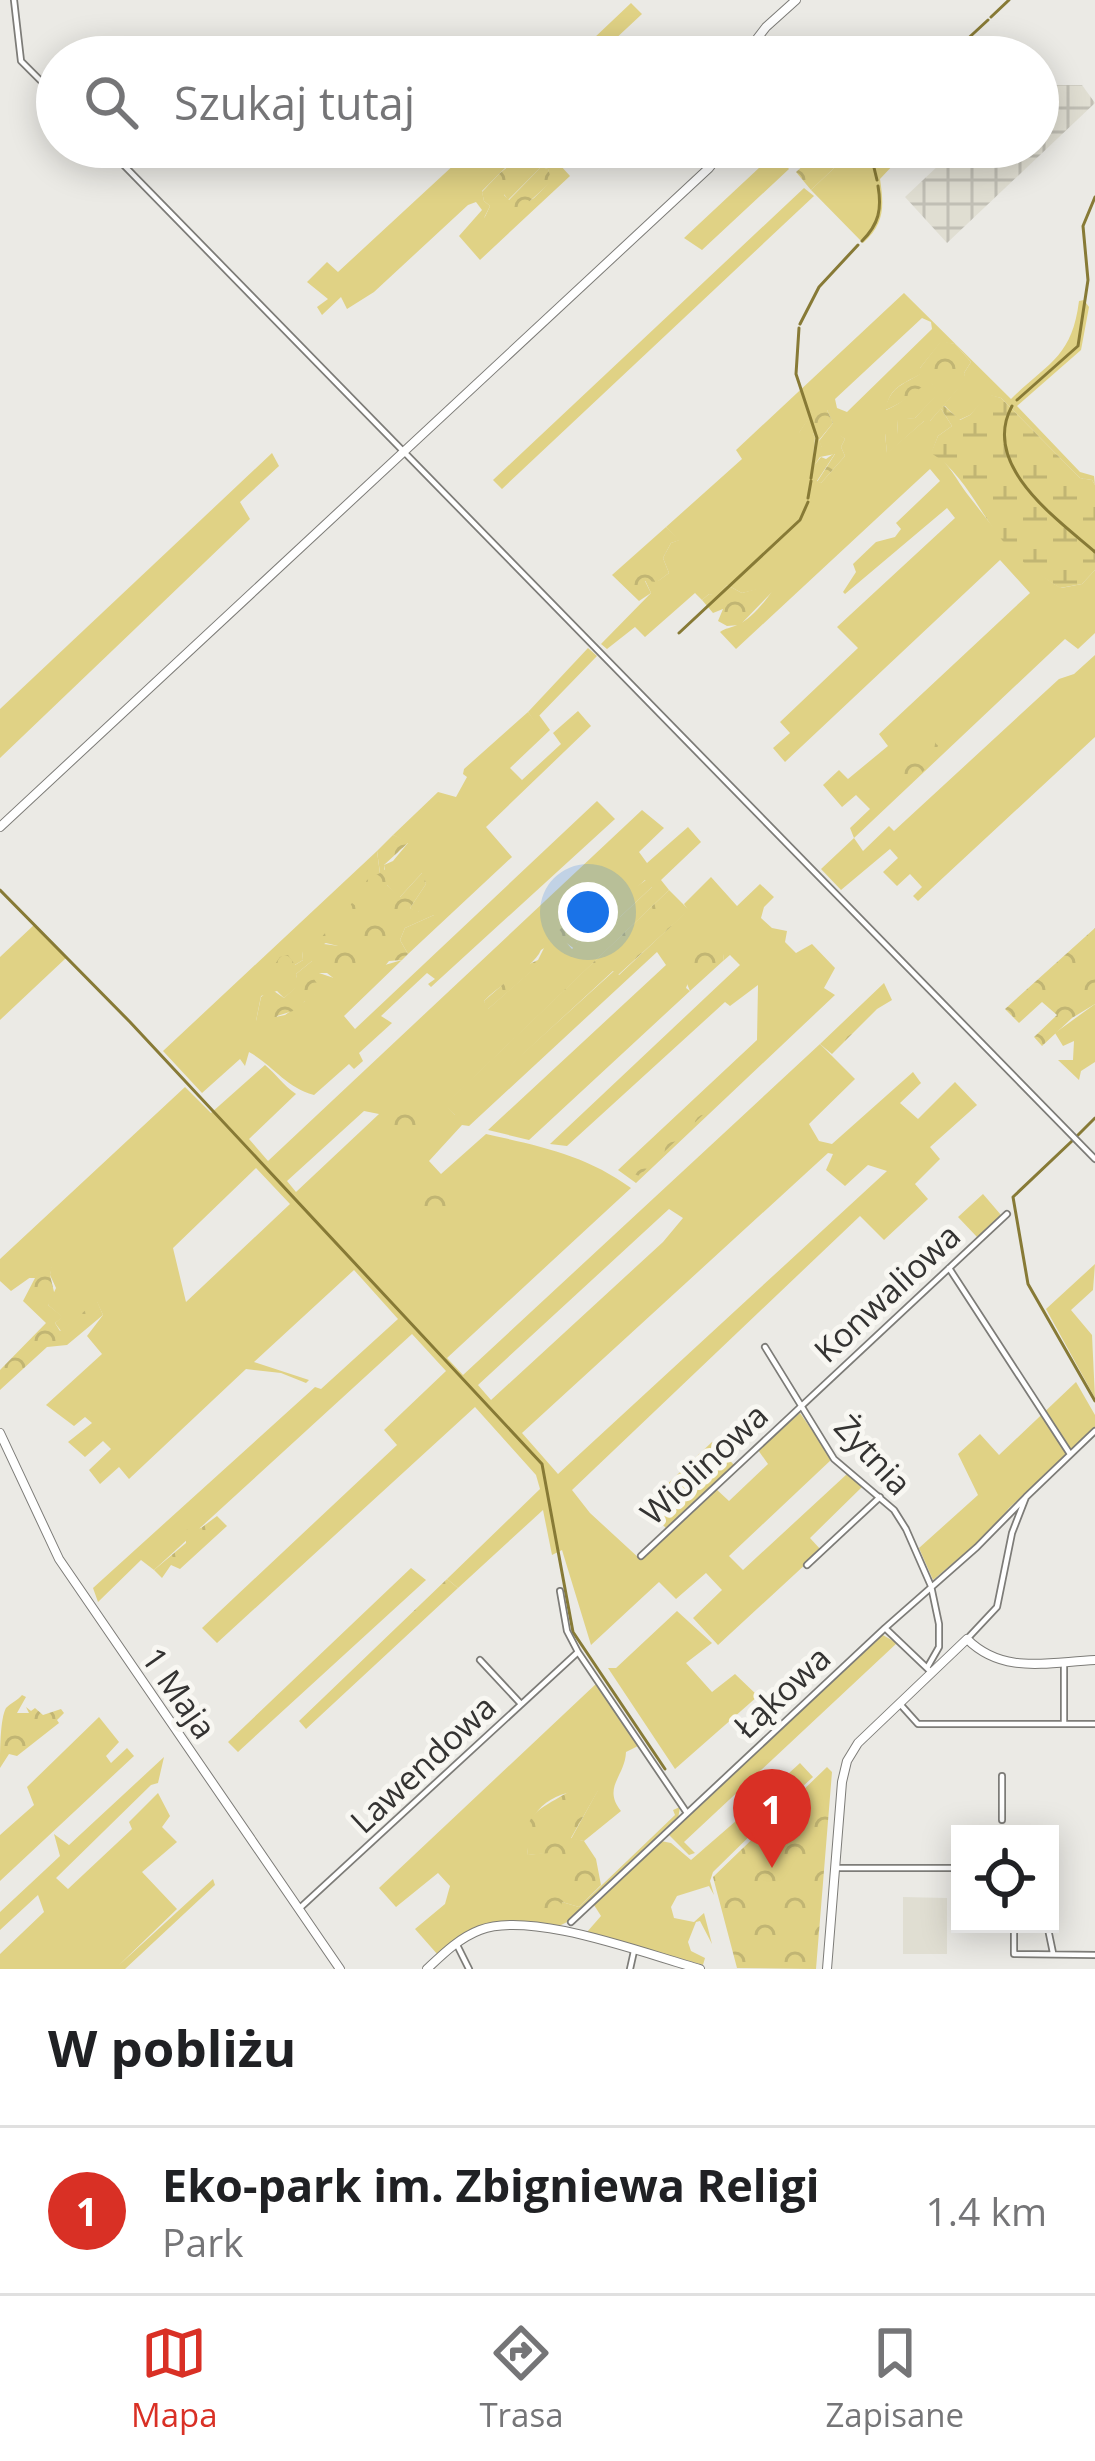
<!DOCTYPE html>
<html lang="pl">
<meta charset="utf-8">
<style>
body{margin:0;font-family:"Open Sans",sans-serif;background:#f6f6f6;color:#202124}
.controls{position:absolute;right:36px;bottom:36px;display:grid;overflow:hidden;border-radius:0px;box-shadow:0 6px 30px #0003}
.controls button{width:108px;height:108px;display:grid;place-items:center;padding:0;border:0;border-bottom:3px solid #e0e0e0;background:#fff;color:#202124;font:60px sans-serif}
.you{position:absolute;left:588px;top:912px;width:42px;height:42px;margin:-30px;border:9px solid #fff;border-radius:50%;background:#1a73e8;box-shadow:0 0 0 18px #1a73e833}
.badge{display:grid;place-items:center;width:78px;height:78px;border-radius:50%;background:#d93025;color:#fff;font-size:39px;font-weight:700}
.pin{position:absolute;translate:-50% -99px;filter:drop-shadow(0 3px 6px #0008)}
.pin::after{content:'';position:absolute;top:63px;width:42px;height:36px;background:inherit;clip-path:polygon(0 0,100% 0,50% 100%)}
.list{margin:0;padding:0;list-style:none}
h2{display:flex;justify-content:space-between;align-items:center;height:156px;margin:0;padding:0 48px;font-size:51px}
h2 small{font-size:39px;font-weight:400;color:#757577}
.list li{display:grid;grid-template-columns:78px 1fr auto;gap:36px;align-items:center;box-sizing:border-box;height:168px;padding:0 48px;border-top:3px solid #e0e0e0}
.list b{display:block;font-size:45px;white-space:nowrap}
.list p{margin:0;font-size:39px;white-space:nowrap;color:#757577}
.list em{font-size:39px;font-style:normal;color:#757577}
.icon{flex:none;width:66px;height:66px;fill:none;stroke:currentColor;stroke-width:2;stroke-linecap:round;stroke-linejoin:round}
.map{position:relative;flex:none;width:1095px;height:1969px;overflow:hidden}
.search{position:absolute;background:#fff;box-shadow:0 6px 30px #0003;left:36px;right:36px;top:36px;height:132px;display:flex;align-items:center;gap:30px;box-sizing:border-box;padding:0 42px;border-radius:66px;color:#757577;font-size:45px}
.sheet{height:324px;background:#fff}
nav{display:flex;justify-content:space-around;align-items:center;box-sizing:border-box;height:168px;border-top:3px solid #e0e0e0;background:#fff;font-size:33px;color:#757577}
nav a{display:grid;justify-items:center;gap:6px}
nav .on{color:#d93025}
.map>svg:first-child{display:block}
.built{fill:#e0ded2}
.industrial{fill:url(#industrial-grid)}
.grass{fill:#e0d285;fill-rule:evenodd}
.forest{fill:url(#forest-crowns)}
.wetland{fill:url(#wetland-marsh)}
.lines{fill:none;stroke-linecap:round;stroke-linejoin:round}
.stream{stroke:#877a36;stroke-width:3}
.street-casing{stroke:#7d7c78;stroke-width:8}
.secondary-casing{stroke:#7d7c78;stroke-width:10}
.street{stroke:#fff;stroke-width:4.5}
.secondary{stroke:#fff;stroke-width:8}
.labels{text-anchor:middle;stroke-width:10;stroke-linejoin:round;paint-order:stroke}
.street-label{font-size:33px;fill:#343332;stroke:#f8f7f2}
</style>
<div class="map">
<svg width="1095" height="1969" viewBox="0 0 1095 1969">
<defs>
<pattern id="industrial-grid" width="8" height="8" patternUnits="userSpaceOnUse" patternTransform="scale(3)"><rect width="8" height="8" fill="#e0ded2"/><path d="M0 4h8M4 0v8" fill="none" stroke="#c1bfb5"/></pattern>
<pattern id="forest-crowns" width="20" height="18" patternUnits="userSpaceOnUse" patternTransform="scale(3)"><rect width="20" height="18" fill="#e0d285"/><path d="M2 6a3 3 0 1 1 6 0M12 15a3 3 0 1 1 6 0" fill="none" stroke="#c1b573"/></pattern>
<pattern id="wetland-marsh" width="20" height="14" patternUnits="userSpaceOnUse" patternTransform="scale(3)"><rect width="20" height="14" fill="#e0d285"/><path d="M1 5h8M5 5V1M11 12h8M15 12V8" fill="none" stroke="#c1b573"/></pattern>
</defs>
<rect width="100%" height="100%" fill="#ebeae5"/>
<path class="built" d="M903 1897 947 1898V1954H903Z"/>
<path class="industrial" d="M1038 85H1082L1095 103 947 243 905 197 958 147H1038Z"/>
<path class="grass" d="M631 3 642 14 596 57H574Z
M450 147H555L551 155 570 176 480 260 459 236 482 210 476 202 468 205 374 292 347 309 341 297 322 315 317 307 328 299 307 282 327 262 338 272 457 162ZM537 157 504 194 508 200 541 167 548 169 551 181 534 198 501 219 502 200 484 218 490 206 484 201 482 191 508 165Z
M856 147 909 148 880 179C884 206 885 223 863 243L811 190Z
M775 153 789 169 702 250 684 238Z
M804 188 814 196 502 489 493 480Z
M904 293 1011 399C1049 362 1072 357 1079 301L1084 300 1089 307 1081 350 1017 406 1080 472 1094 476 1095 485 1092 480 1080 478 1001 398 989 395 970 415 959 420 945 406 940 407 952 426 938 436 932 452C951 465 955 478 968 495 997 532 1020 564 1061 588L1082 584 1095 570V633L1078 649 1065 639 854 838 863 851 889 826 894 831 1059 679 1074 674 1095 655V737L918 901 913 896 922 887 910 874 897 886 883 872 898 858 890 849 841 890 821 869 854 838 850 828 870 809 856 795 842 807 823 785 839 770 848 779 888 746 879 734 1030 593 1000 560 785 762 773 748 790 733 780 722 858 648 837 627 955 518 947 508 845 594 843 592 856 572 853 564 876 542 895 537 901 529 896 523 940 481 930 469 736 649 720 632C725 628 731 628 737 625 749 621 766 601 772 591L767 587 742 593 727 585 716 596 709 594 702 600 695 593 645 637 635 627 607 649 601 644 651 593 645 580 658 581 669 573 663 558 671 543 679 540 666 527 742 459 736 450ZM922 318 931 322 932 329 847 412 837 408 835 399ZM941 342 955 344 971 362 964 373 965 380 930 421H924L887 453 885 434H897L898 420 915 418 939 393 931 382C915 387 904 403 886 410 889 387 903 384 921 374L920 368ZM827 410 833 423 819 441 822 448 839 435 845 439 841 447 845 456 821 483 817 481 836 452 826 459 821 457 812 468 815 437 813 433H799L814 411Z
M272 453 279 466 240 502 250 519 0 758V709Z
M578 711 591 726 486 827 512 857 408 954 400 940 405 928 434 915 427 905 417 913 410 908 426 884 422 873 399 898 387 885 384 865 393 861 408 843 393 835 438 792 456 797 467 777 463 774 464 769 528 712 534 720 539 715 550 730 510 768 522 780 561 744 553 733Z
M597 801 615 819 431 987 428 984 435 979 427 973 381 1016 392 1023 359 1053 363 1061 354 1069 349 1064 314 1095C285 1087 274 1066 249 1052L245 1066 240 1059 202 1093 163 1051 377 851 380 874 370 919 324 944 339 946 319 973 337 979 402 960 344 1016 355 1029ZM302 951 312 961 296 974 297 979 322 1002 305 1001 285 1015 256 1021 261 996 277 991 284 998 298 986 291 976 293 966 303 960Z
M642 810 664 828 639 852 647 863 688 827 701 842 661 880 669 890 445 1105 455 1115 614 971 619 975 688 910 684 904 711 877 737 906 760 884 774 897 764 907 761 918 772 928 787 931 785 942 796 953 812 944 835 968 824 988 835 995 636 1183 618 1170 757 1040 758 985 730 1006 725 1002 567 1146 550 1144 740 965 730 955 723 961 724 954 695 964 686 988 690 991 529 1140 488 1130 666 965 657 952 469 1126 462 1125 429 1161 441 1174 486 1134C540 1146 586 1155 631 1188L447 1358 463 1375 820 1044 855 1079 809 1124 819 1141 832 1144 913 1072 921 1083 900 1103 918 1119 955 1082 977 1105 930 1147 940 1159 915 1184 928 1199 884 1240 860 1216 572 1490 590 1513 640 1559 715 1488 729 1501 768 1464 758 1450 800 1413 832 1459 729 1556 743 1570 847 1474 863 1486 810 1538 821 1550 718 1645 693 1618 722 1590 706 1573 676 1599 659 1582 591 1645 562 1550 552 1555 543 1510 458 1588 447 1579 540 1489 536 1475 475 1407 217 1643 202 1628 397 1445 384 1430 446 1371 412 1334 154 1570 141 1560 98 1602 93 1588 315 1387 321 1389 398 1319 354 1270 254 1362 309 1380 306 1383 281 1373 246 1369 129 1479 119 1467 100 1484 89 1470 111 1449 103 1441 85 1457 68 1442 92 1423 85 1417 74 1426 46 1405 102 1354 87 1336 103 1315 97 1302 61 1331 55 1323 62 1317 48 1305 56 1288 50 1275 52 1262 11 1291 0 1281V1259L185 1087 211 1113 265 1065C276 1074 283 1085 296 1094L249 1139 268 1161ZM645 880 652 887 620 917 616 908 612 910 572 949 565 941 488 1009 484 1001C500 984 534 967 541 950L586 923 573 936 575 944ZM364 1111 379 1114 296 1192 287 1181ZM828 1153 833 1154 826 1170 845 1186 868 1165 887 1171 558 1474 522 1433ZM256 1168 290 1204 186 1302 173 1248ZM669 1209 683 1218 663 1242 491 1400 478 1385Z
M35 924 66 958 0 1020V957Z
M1095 1004V1062L1081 1071 1079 1080 1058 1060H1073L1074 1041 1063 1046 1055 1033Z
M983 1194 1001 1215 977 1237 958 1217Z
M1095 1264 1093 1290 1071 1310 1092 1335 1095 1398 1046 1309Z
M1076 1382 1095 1415V1428L1009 1508 990 1532 933 1580 919 1548 978 1495 958 1454 980 1434 999 1455Z
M712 1442 735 1466 667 1529 644 1506Z
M411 1568 426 1580 238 1752 228 1742Z
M677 1611 712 1643 686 1663 712 1692 735 1674 758 1696 675 1769 608 1668H616Z
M881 1634 897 1643 684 1842 695 1853 689 1855 669 1835 672 1831Z
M598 1682 638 1746 626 1752C625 1777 602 1787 621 1811L584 1841 571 1839 598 1790C556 1788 521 1808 528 1855L551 1852 560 1871 562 1902 579 1907 675 1815 673 1810 680 1807 678 1819 569 1921 557 1927C502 1915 484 1926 438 1955L415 1929 445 1904 450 1886 438 1873 396 1907 379 1888Z
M99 1717 119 1742 106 1756 111 1763 127 1748 134 1756 0 1881V1835L34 1805 27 1787Z
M164 1757 158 1783 151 1785 56 1878 68 1889 132 1829 129 1822 158 1793 170 1816 162 1827 177 1842 142 1872 177 1909 118 1966 213 1879 215 1885 125 1969H0V1954L44 1912 38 1895 0 1930V1912L60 1856 54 1834 69 1845Z
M752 1807 765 1821 713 1872 710 1881 714 1895 709 1886 677 1896 671 1907 674 1918 694 1922 704 1913 712 1944 700 1921 696 1922 688 1942 691 1951 705 1958 703 1965 587 1932 601 1916 594 1905 661 1841 671 1843 691 1860Z"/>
<path class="forest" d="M824 147H856L811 190 796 172Z
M539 156 504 195 509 200 541 167 548 169 552 181 511 218 501 220V202L484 219 490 206 484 201 482 192C500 173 512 157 539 156Z
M941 341 955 344 971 362 964 373 966 380 930 421H924L887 454 885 433 897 434 898 419 915 418 938 393 931 383C917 387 904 404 885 410 890 387 902 385 920 374V368Z
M814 410H827L833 423 819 440 822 447 839 434 845 439 841 447 845 456 821 483 817 482 835 454 820 457 812 469 815 437 813 433 798 434Z
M666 527 680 540 671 543 663 558 669 573 657 582 645 581 651 593 639 601 612 575Z
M727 585 742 593 767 586 773 591 740 625 727 626 718 621 723 609 713 613 702 600 709 594 716 595Z
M588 648 597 656 534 721 528 712Z
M920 726 929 729 936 744 945 750 913 781 905 780 904 773 898 778 891 772 912 753 908 747 918 740 913 729Z
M393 835 409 842 384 865V870L403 856 412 859 387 885 400 897 423 872 426 884 410 908 418 912 432 894 436 896 434 915 405 928 400 940 408 954 402 960 389 961 375 978 342 985 327 973H318V963L330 957 327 953 338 946 318 941 352 903 368 915 358 898 367 880 380 873 377 851Z
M646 880 653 886 619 918 616 909 613 910 614 925 580 953 565 942 487 1010 484 1001 523 967 538 960 546 944 574 915 588 909 590 914 573 936 576 943 619 899Z
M669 890 689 910 618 975 613 971 456 1116 444 1105Z
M1095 928V1004L1072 1018 1042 1046 1034 1037 1057 1015 1042 1002 1019 1023 1005 1009Z
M697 935 703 945H711L724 954 723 961 690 991 685 979 694 965 675 968 667 964Z
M312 947 316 950 312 961 296 974 297 978 310 973 318 985 314 994 333 1008 334 1016 325 1021 307 1019 305 1001 296 1010 277 1016 272 1029 260 1033 256 1021 261 997 271 989 284 998 297 986 290 983V977L278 976 273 967 280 957 288 955 295 965 303 960 302 951Z
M884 983 892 1000 877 1009 832 1054 820 1044Z
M693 1104 707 1111 639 1176 625 1170Z
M406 1110 424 1114 423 1128 393 1156 386 1135 368 1133 386 1115Z
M445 1180 454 1184 461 1193 458 1207 445 1212 447 1221 436 1226 419 1202 430 1188Z
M43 1249 56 1250 50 1275 55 1296 48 1305 63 1317 55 1323 60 1331 97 1301 103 1315 67 1345 47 1347 0 1390V1370L46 1323 23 1301 35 1278H23L18 1269 30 1263Z
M217 1516 227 1526 180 1569 171 1565 162 1578 154 1570 186 1543V1530L201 1528Z
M447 1579 458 1588 306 1729 299 1721Z
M22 1695 26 1697 17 1713H29L26 1707 31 1711 35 1708 43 1715 61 1709 64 1713 57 1720 59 1723 17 1756 9 1754 0 1768C0 1754 0 1718 6 1708 11 1703 18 1700 22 1695Z
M800 1763 813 1777 765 1821 752 1807Z
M827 1767 832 1772 816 1969 737 1968 713 1877Z
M573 1778 599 1789 571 1838 584 1841 596 1859 601 1885 579 1907 562 1902 558 1916 540 1913 541 1903 551 1898 548 1885 559 1872 549 1867 550 1853 528 1855C521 1813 537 1811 570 1791Z"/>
<path class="wetland" d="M988 394 1001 398 1080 478 1092 480 1095 485V570L1082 584 1060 588C1038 575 1018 560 1002 540 979 512 963 472 931 453L938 436 952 426 940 407 944 406 960 420 970 415Z"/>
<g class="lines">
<path class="stream" d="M991 17 1009 0
M948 57 988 20
M869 147 877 180
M862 241C879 224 882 209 878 186
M800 324 819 287 858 245
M799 328 796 374 817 438 811 478
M1017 400 1078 346 1088 280 1083 226 1095 197
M1012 406C980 465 1057 519 1095 552
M808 498 811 481
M679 633 800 520 808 502
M0 890 130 1022 542 1464 573 1632 665 1769
M1078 1135 1095 1118
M1072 1141 1013 1197 1028 1284 1095 1401"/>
<defs>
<path id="street" d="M14 0 21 61 57 97
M106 147 1095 1159
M949 1268 1070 1454
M765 1347 834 1459 894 1510 906 1529 931 1586 939 1624V1647L927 1668
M641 1556 1007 1214
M807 1565 880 1497
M560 1591 567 1631 578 1652 687 1813
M885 1628 929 1670
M967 1639 997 1607 1012 1533 1026 1497 1095 1431
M480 1660 521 1704
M1064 1663V1724
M900 1704 918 1724H1095
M1002 1776V1820
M835 1868H960
M301 1907 578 1652
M571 1922 885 1628 977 1547 1026 1497
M1014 1924V1954L1095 1955
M1047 1924 1053 1953
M456 1943 469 1969
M630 1969 634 1951"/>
<path id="secondary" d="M743 57 766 27 796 0
M0 827 709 168 725 147
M0 1433 59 1559 340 1969
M427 1969C443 1954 459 1938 480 1930 531 1910 645 1954 700 1969
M827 1969 842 1782 847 1761 858 1743 967 1639C1003 1675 1048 1662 1095 1660"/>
</defs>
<use href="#street" class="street-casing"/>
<use href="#secondary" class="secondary-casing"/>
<use href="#street" class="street"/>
<use href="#secondary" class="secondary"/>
</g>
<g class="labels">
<g class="street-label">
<text transform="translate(887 1293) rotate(-43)" y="12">Konwaliowa</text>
<text transform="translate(873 1455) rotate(47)" y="12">Żytnia</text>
<text transform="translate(704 1464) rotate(-43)" y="12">Wiolinowa</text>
<text transform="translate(782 1692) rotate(-43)" y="12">Łąkowa</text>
<text transform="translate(179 1693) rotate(55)" y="12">1 Maja</text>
<text transform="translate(423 1764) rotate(-43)" y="12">Lawendowa</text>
</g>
</g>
</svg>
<div class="controls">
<button><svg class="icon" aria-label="locate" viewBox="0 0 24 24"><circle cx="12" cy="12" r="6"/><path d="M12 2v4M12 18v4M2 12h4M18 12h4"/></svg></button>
</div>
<div class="you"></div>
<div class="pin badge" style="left:772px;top:1868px">1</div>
<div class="search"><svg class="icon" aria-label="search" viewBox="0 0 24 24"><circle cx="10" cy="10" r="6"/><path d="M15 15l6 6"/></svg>Szukaj tutaj</div>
</div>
<section class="sheet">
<h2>W pobliżu<small></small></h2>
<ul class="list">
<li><span class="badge">1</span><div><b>Eko-park im. Zbigniewa Religi</b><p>Park</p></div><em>1.4 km</em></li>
</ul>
</section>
<nav>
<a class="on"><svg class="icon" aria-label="map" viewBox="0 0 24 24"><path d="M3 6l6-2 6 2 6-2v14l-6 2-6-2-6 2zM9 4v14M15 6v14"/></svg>Mapa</a>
<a><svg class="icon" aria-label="directions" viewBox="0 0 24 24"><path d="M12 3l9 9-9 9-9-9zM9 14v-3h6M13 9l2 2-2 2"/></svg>Trasa</a>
<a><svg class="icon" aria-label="saved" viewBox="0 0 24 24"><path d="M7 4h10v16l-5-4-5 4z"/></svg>Zapisane</a>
</nav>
